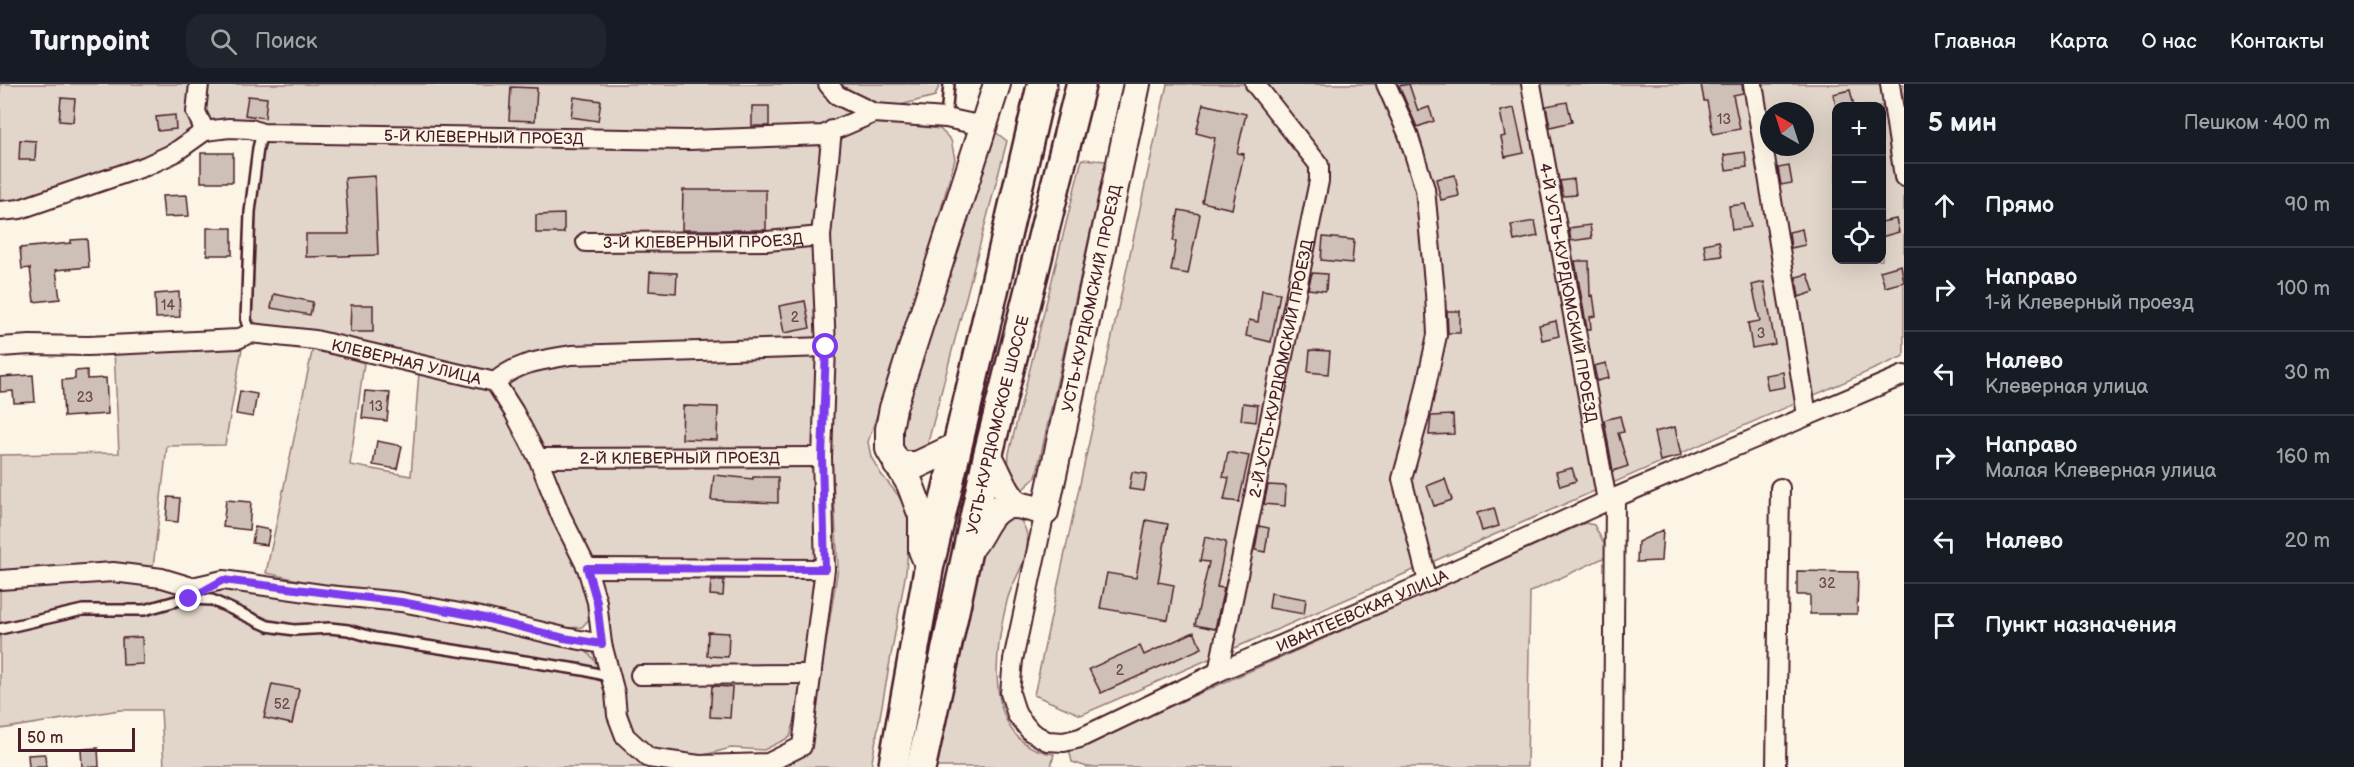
<!DOCTYPE html>
<html lang="ru">
<meta charset="utf-8">
<style>
body{margin:0;font-family:"Balsamiq Sans",sans-serif;background:#20242c;color:#f1f3f6}
.controls{position:absolute;right:18px;top:18px;display:grid;overflow:hidden;border-radius:12px;box-shadow:0 6px 24px #0002}
.controls button{width:54px;height:54px;display:grid;place-items:center;padding:0;border:0;border-bottom:2px solid #363941;background:#171b24;color:#f1f3f6;font:30px sans-serif}
.compass{position:absolute;left:1760px;top:18px;width:54px;height:54px;border-radius:50%;background:#171b24;box-shadow:0 6px 24px #0002;rotate:321deg}
.scale{position:absolute;left:18px;bottom:15px;width:117px;box-sizing:border-box;padding-left:6px;border:3px solid #4a1f2b;border-top:0;font-size:16px;line-height:21px;white-space:nowrap;color:#4a1f2b;-webkit-text-stroke:4px #fcf5e5;paint-order:stroke}
.stop{position:absolute;width:18px;height:18px;margin:-14px;border:4px solid #7c3aed;border-radius:50%;background:#fff}
.stop.end{background:#7c3aed;border-color:#fff;box-shadow:0 2px 6px #0008}
.list{margin:0;padding:0;list-style:none}
h2{display:flex;justify-content:space-between;align-items:center;height:78px;margin:0;padding:0 24px;font-size:26px}
h2 small{font-size:20px;font-weight:400;color:#9ea1a6}
.list li{display:grid;grid-template-columns:39px 1fr auto;gap:18px;align-items:center;box-sizing:border-box;height:84px;padding:0 24px;border-top:2px solid #363941}
.list b{display:block;font-size:22px;white-space:nowrap}
.list p{margin:0;font-size:20px;white-space:nowrap;color:#9ea1a6}
.list em{font-size:20px;font-style:normal;color:#9ea1a6}
.icon{flex:none;width:33px;height:33px;fill:none;stroke:currentColor;stroke-width:2;stroke-linecap:round;stroke-linejoin:round}
.map{position:relative;flex:none;width:1904px;height:683px;overflow:hidden}
header{display:flex;align-items:center;gap:36px;box-sizing:border-box;height:84px;padding:0 30px;background:#171b24;border-bottom:2px solid #363941}
header strong{font-size:28px}
nav{display:flex;gap:33px;margin-inline-start:auto;font-size:21px}
.search{width:420px;height:54px;background:#20242c;display:flex;align-items:center;gap:15px;box-sizing:border-box;padding:0 21px;border-radius:18px;color:#9ea1a6;font-size:22px}
main{display:flex}
aside{flex:1;background:#171b24}
.map>svg:first-child{display:block}
.green{fill:#e2d5ca;stroke:#967a7a;stroke-width:1.5;fill-rule:evenodd}
.building{fill:#cfc0b7;stroke:#4a1f2b;stroke-width:1.5}
.lines{fill:none;stroke-linecap:round;stroke-linejoin:round}
.lane-casing{stroke:#4a1f2b;stroke-width:14}
.street-casing{stroke:#4a1f2b;stroke-width:22}
.secondary-casing{stroke:#4a1f2b;stroke-width:30}
.primary-casing{stroke:#4a1f2b;stroke-width:33}
.lane{stroke:#fcf5e5;stroke-width:9}
.street{stroke:#fcf5e5;stroke-width:18}
.secondary{stroke:#fcf5e5;stroke-width:26}
.primary{stroke:#fcf5e5;stroke-width:28}
.route{stroke:#7c3aed;stroke-width:8}
.labels{text-anchor:middle;stroke-width:6;stroke-linejoin:round;paint-order:stroke}
.number-label{font-size:14px;fill:#6b474e}
.street-label{font-size:16px;fill:#4a1f2b;stroke:#fcf5e5}
</style>
<header>
<strong>Turnpoint</strong>
<div class="search"><svg class="icon" aria-label="search" viewBox="0 0 24 24"><circle cx="10" cy="10" r="6"/><path d="M15 15l6 6"/></svg>Поиск</div>
<nav><a>Главная</a><a>Карта</a><a>О нас</a><a>Контакты</a></nav>
</header>
<main>
<div class="map">
<svg width="1904" height="683" viewBox="0 0 1904 683">
<rect width="100%" height="100%" fill="#fcf5e5"/>
<filter id="ink" filterUnits="userSpaceOnUse"><feTurbulence type="fractalNoise" baseFrequency=".0167" numOctaves="2"/><feDisplacementMap in="SourceGraphic" scale="12" xChannelSelector="R" yChannelSelector="G"/><feConvolveMatrix kernelMatrix="1 2 1 2 8 2 1 2 1" color-interpolation-filters="sRGB"/></filter>
<g filter="url(#ink)">
<path class="green" d="M0 0H940L935 12 823 41 815 494 801 616 790 653 764 666 731 664 700 672 655 669 632 648 592 478 580 484 591 533 582 543 567 544 478 524 396 510 326 502 266 489 313 263 364 279 350 381 411 392 419 288 479 303 259 244 252 234C254 198 255 162 256 126 258 98 263 70 263 42L252 39 207 37 190 46 173 63 125 83 21 117 0 120Z
M1167 0H1904V272L1081 631 1034 611ZM1836 22H1882V176H1836ZM1769 27H1805V63H1769Z
M871 37 940 45 951 56 955 75 918 207 868 358 871 373 881 390 898 411 911 432 906 488 871 683H775L809 664 838 484 832 376 834 261 828 151 838 61 844 52Z
M993 46 1007 57 926 366 920 374 899 366V329Z
M1082 75 1106 77 1036 393 1023 405H1015L1007 397 1009 369Z
M243 259 225 361 167 362 153 484 113 481 0 488V371L119 369 114 267Z
M1013 430C1025 438 1029 451 1027 466 1024 483 1011 500 1007 517 994 569 982 660 1054 670L1051 683H931L977 473 993 437Z
M1585 439 1594 441 1610 471 1530 508 1527 683H1087L1072 678 1069 665 1085 660Z
M115 495C208 503 302 511 395 525 435 531 475 537 515 547 530 551 569 557 581 564 622 585 592 676 661 683H164L161 626H120L0 645V501Z"/>
<path class="building" d="M1409 0 1418 27 1429 23 1434 37 1417 43 1399 2Z
M1701 0H1742L1743 9 1733 11 1740 45 1713 50 1707 17H1704Z
M511 3 537 4 535 37 509 36Z
M1850 6 1854 22H1836L1833 10Z
M248 12 267 14 265 34 245 31Z
M574 13 601 17 598 37 571 33Z
M61 14 75 15 73 38 59 37Z
M1567 18 1572 38 1550 43 1546 22Z
M1203 20 1246 30 1237 69 1244 70 1232 125 1202 118 1215 54 1196 49Z
M752 22H769V42H752Z
M1514 24 1524 69 1505 73 1501 53 1505 52 1500 27Z
M175 31 176 45 158 47 156 33Z
M20 56 36 57 35 76H19Z
M1745 68 1747 83 1726 86 1724 71Z
M201 69H233V98H201Z
M1789 82 1792 99 1781 101 1778 84Z
M1455 91 1459 112 1441 116 1436 95Z
M375 92 378 171 306 173V150H349L345 94Z
M1574 95 1576 111 1563 112 1560 97Z
M683 106H766V146H682Z
M187 111 189 132 164 133 162 112Z
M1745 120 1751 143 1732 146 1729 122Z
M1179 126 1200 130 1188 190 1171 187 1176 158 1173 157Z
M564 130V149H536V131Z
M1896 135 1899 148 1881 153V138Z
M1535 137 1538 152 1514 157 1511 141Z
M1590 141 1592 154 1571 157 1569 144Z
M207 144H232V171H207Z
M1802 145 1805 161 1791 164 1789 148Z
M1323 153 1354 156 1352 179 1321 176Z
M87 155 89 183 56 186 60 215 34 218 30 184 22 185 20 164 71 159V156Z
M1719 157 1722 172 1706 174 1704 160Z
M1575 177H1589L1590 212 1593 211 1596 232 1590 233 1591 245H1587Z
M1901 181 1904 198 1885 203 1880 187Z
M650 188 677 189 676 209 649 207Z
M1312 189 1327 190 1326 207 1308 205Z
M1808 190 1814 208 1799 213 1796 193Z
M1764 198 1775 260 1752 264 1748 239 1760 237 1752 201Z
M1262 206 1280 209 1271 258 1246 252 1249 236 1258 238Z
M179 208 180 233 156 234 155 210Z
M274 210 313 218 310 231 271 224Z
M805 217 810 244 784 249 779 222Z
M351 221H373V248H350Z
M1447 227H1460V249H1448Z
M1556 237 1559 252 1542 256 1539 241Z
M1310 266 1330 267 1328 290 1308 288Z
M1606 279 1609 294 1597 297 1594 282Z
M87 286V295L106 294 108 330 64 333 62 296 75 295V287Z
M1783 288 1785 303 1768 306 1765 291Z
M33 291 35 318 14 319 13 307 0 308V293Z
M240 307 257 310 253 333 236 330Z
M365 307 390 309 387 337 362 334Z
M1243 319 1258 321 1256 338 1241 336Z
M683 322 718 323 717 356 682 355Z
M1453 331 1454 350 1429 351 1431 332Z
M1620 332 1624 348 1618 349 1628 382 1613 387 1604 336Z
M1675 343 1681 372 1660 377 1654 348Z
M377 357 402 362 397 385 373 381Z
M1228 368 1249 372 1239 418 1224 416 1229 394 1223 393Z
M1572 384 1576 397 1560 402 1556 388Z
M1132 388 1147 390 1144 407 1129 405Z
M714 391 753 395V393H778V419L711 416Z
M1445 395 1452 416 1434 422 1427 402Z
M1268 401 1286 402 1285 422 1264 420Z
M168 413 180 414 178 438 166 437Z
M226 416 251 418 249 446 223 443Z
M1494 424 1499 442 1482 447 1477 429Z
M1146 436 1168 440 1158 498 1174 501 1168 536 1100 524 1107 489 1136 494Z
M1259 442 1269 444 1265 468 1255 466Z
M255 443 270 446 267 461 252 459Z
M1663 446 1661 477 1637 478 1638 458Z
M1205 453 1226 458 1217 503 1224 504 1215 545 1195 541 1209 478 1200 477Z
M1797 487 1858 488 1857 530H1810V511H1797Z
M711 496H724L723 512 710 511Z
M1271 509 1306 515 1304 530 1269 524Z
M708 548 729 549 728 573 707 572Z
M1194 548 1202 564 1101 609 1089 585 1140 562 1144 571Z
M142 553 143 580 123 581 122 554Z
M272 600 299 605 292 640 264 634Z
M712 602 732 603 730 634 710 633Z
M98 664 99 683H82L81 665Z
M45 670 46 683H29L28 671Z"/>
<g class="lines">
<defs>
<path id="lane" d="M946 34 949 0
M250 249 246 236 250 128 258 64 262 49
M189 515 212 516 268 542 294 546 330 544 348 546 375 554 583 586 611 593
M0 545 83 526H144L194 512"/>
<g id="street">
<path d="M199 0 196 28 205 47"/>
<path d="M828 0 837 11 874 29"/>
<path d="M1386 0 1408 50 1425 105 1435 209 1437 251 1420 330 1402 395 1428 498"/>
<path id="s1" d="M1531 0 1607 417"/>
<path d="M1753 0 1807 331"/>
<path d="M1890 0 1904 93"/>
<path id="s2" d="M0 127 20 125 146 82 174 69 205 47 229 44 251 45 262 49 689 56 823 51 874 29 946 34 983 42"/>
<path id="s3" d="M586 158 767 157 821 152"/>
<path id="s4" d="M0 263 30 261 88 262 238 255 250 249 315 256 495 298 514 328 538 374 561 432 587 484 597 518 602 560 615 609 617 631 625 652 649 674 699 681 768 679 802 662 825 485 822 373 826 263 821 152 832 46"/>
<path d="M495 298C518 278 542 276 571 271L826 263"/>
<path id="s5" d="M538 374 822 373"/>
<path id="s6" d="M1045 428 1013 576 1010 609 1017 631 1031 648 1047 657 1064 658 1080 654 1218 588 1428 498 1607 417 1904 291"/>
<path d="M587 484 825 485"/>
<path d="M0 496 113 488 162 494 192 503 223 496 328 511 401 518 476 532 564 553 602 560"/>
<path id="s7" d="M1218 588 1319 97V81L1255 0"/>
<path d="M640 591 812 590"/>
<path d="M1613 683 1615 413"/>
<path d="M1776 683 1780 404"/>
</g>
<g id="secondary">
<path d="M988 371C999 388 1002 405 1016 420"/>
<path d="M897 381H917L957 362"/>
<path id="s8" d="M971 463C979 454 982 445 989 435 1004 413 1023 422 1045 428L1137 0"/>
<path d="M929 483 922 466V432L910 400 889 365V345L893 324 997 0"/>
</g>
<g id="primary">
<path d="M893 683 929 483 1042 0"/>
<path id="s9" d="M921 683 988 371 1081 0"/>
</g>
</defs>
<use href="#lane" class="lane-casing"/>
<use href="#street" class="street-casing"/>
<use href="#secondary" class="secondary-casing"/>
<use href="#primary" class="primary-casing"/>
<use href="#lane" class="lane"/>
<use href="#street" class="street"/>
<use href="#secondary" class="secondary"/>
<use href="#primary" class="primary"/>
</g>
</g>
<g class="lines" filter="url(#ink)">
<path class="route" d="M189 515 223 496 401 518 476 532 564 554 602 560 597 518 587 484 825 485 822 373 826 263"/>
</g>
<g class="labels">
<g class="number-label">
<text x="1724" y="40">13</text>
<text x="168" y="226">14</text>
<text x="795" y="238">2</text>
<text x="1761" y="254">3</text>
<text x="85" y="318">23</text>
<text x="376" y="327">13</text>
<text x="1827" y="504">32</text>
<text x="1120" y="591">2</text>
<text x="282" y="625">52</text>
</g>
<g class="street-label">
<text dy="6" stroke="none"><textPath href="#s2" startOffset="502">5-Й КЛЕВЕРНЫЙ ПРОЕЗД</textPath></text>
<text dy="6" stroke="none"><textPath href="#s3" startOffset="117">3-Й КЛЕВЕРНЫЙ ПРОЕЗД</textPath></text>
<text dy="6" stroke="none"><textPath href="#s1" startOffset="212">4-Й УСТЬ-КУРДЮМСКИЙ ПРОЕЗД</textPath></text>
<text dy="6" stroke="none"><textPath href="#s8" startOffset="314">УСТЬ-КУРДЮМСКИЙ ПРОЕЗД</textPath></text>
<text dy="6" stroke="none"><textPath href="#s4" startOffset="411">КЛЕВЕРНАЯ УЛИЦА</textPath></text>
<text dy="6" stroke="none"><textPath href="#s7" startOffset="310">2-Й УСТЬ-КУРДЮМСКИЙ ПРОЕЗД</textPath></text>
<text dy="6" stroke="none"><textPath href="#s9" startOffset="351">УСТЬ-КУРДЮМСКОЕ ШОССЕ</textPath></text>
<text dy="6" stroke="none"><textPath href="#s5" startOffset="142">2-Й КЛЕВЕРНЫЙ ПРОЕЗД</textPath></text>
<text dy="6" stroke="none"><textPath href="#s6" startOffset="591">ИВАНТЕЕВСКАЯ УЛИЦА</textPath></text>
</g>
</g>
</svg>
<div class="controls">
<button>+</button>
<button>−</button>
<button><svg class="icon" aria-label="locate" viewBox="0 0 24 24"><circle cx="12" cy="12" r="6"/><path d="M12 2v4M12 18v4M2 12h4M18 12h4"/></svg></button>
</div>
<svg class="compass" viewBox="-18 -18 36 36"><path d="M0-13l5 13h-10z" fill="#e53935"/><path d="M0 13l5-13h-10z" fill="#9ea1a6"/></svg>
<div class="scale">50 m</div>
<div class="stop" style="left:826px;top:263px"></div>
<div class="stop end" style="left:189px;top:515px"></div>
</div>
<aside>
<h2>5 мин<small>Пешком · 400 m</small></h2>
<ul class="list">
<li><svg class="icon" aria-label="ahead" viewBox="0 0 24 24"><path d="M12 20V5M6 11l6-6 6 6"/></svg><div><b>Прямо</b></div><em>90 m</em></li>
<li><svg class="icon" aria-label="right" viewBox="0 0 24 24"><path d="M7 20v-9h11M14 6l5 5-5 5"/></svg><div><b>Направо</b><p>1-й Клеверный проезд</p></div><em>100 m</em></li>
<li><svg class="icon" aria-label="left" viewBox="0 0 24 24"><path d="M17 20v-9H6M10 6l-5 5 5 5"/></svg><div><b>Налево</b><p>Клеверная улица</p></div><em>30 m</em></li>
<li><svg class="icon" aria-label="right" viewBox="0 0 24 24"><path d="M7 20v-9h11M14 6l5 5-5 5"/></svg><div><b>Направо</b><p>Малая Клеверная улица</p></div><em>160 m</em></li>
<li><svg class="icon" aria-label="left" viewBox="0 0 24 24"><path d="M17 20v-9H6M10 6l-5 5 5 5"/></svg><div><b>Налево</b></div><em>20 m</em></li>
<li><svg class="icon" aria-label="arrive" viewBox="0 0 24 24"><path d="M6 21V4h12l-3 4 3 4H6"/></svg><div><b>Пункт назначения</b></div></li>
</ul>
</aside>
</main>
